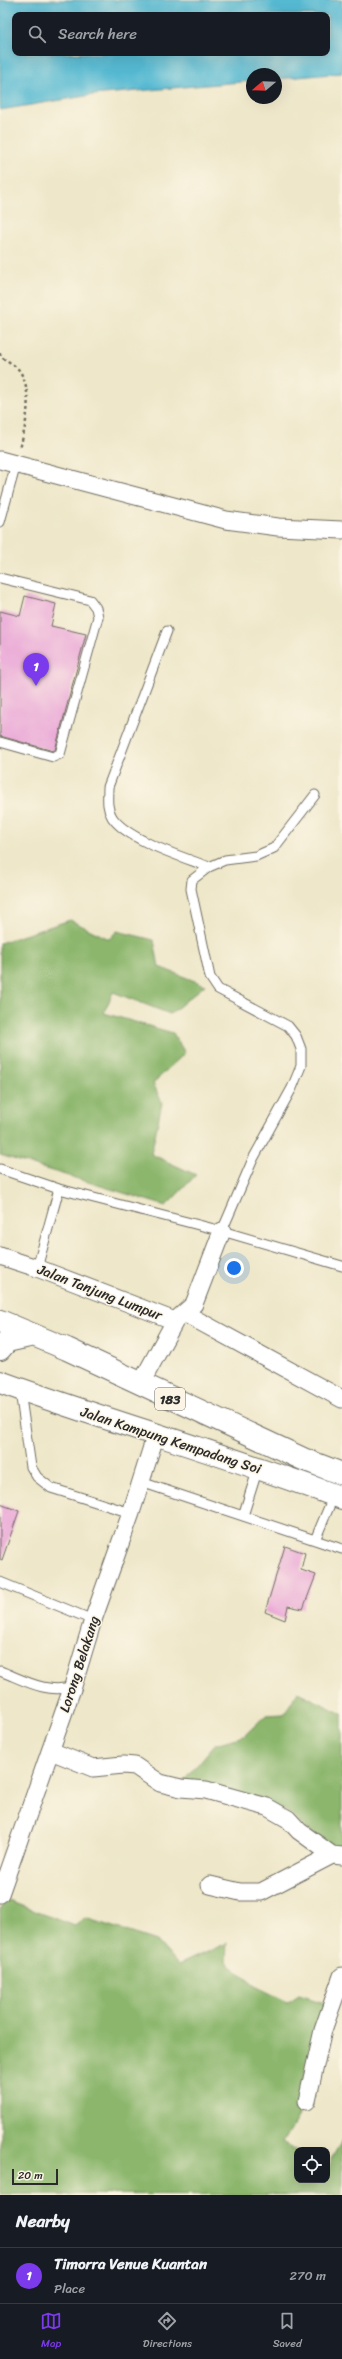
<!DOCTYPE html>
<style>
body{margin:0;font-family:Sriracha,sans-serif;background:#20242c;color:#f1f3f6}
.controls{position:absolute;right:12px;bottom:12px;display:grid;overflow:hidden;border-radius:8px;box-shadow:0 4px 16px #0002}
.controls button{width:36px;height:36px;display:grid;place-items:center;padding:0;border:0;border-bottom:1px solid #363941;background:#171b24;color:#f1f3f6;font:20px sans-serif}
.compass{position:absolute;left:246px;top:68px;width:36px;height:36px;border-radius:50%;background:#171b24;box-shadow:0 4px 16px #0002;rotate:251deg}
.scale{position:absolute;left:12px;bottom:10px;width:46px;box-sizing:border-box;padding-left:4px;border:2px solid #2b2b2b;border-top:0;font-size:11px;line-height:14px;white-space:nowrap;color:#2b2b2b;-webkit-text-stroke:3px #fcf5e5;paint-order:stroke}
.you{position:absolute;left:234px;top:1268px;width:14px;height:14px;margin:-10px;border:3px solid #fff;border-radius:50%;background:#1a73e8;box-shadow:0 0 0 6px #1a73e833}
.badge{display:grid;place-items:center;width:26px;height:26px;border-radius:50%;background:#7c3aed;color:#fff;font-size:13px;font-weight:700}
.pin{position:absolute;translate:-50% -33px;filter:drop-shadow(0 1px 2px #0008)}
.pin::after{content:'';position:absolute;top:21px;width:14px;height:12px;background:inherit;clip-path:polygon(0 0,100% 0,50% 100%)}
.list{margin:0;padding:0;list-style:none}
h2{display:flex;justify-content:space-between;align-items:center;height:52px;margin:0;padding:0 16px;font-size:17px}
h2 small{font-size:13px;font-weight:400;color:#9ea1a6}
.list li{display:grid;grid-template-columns:26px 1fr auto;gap:12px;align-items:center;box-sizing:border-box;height:56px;padding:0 16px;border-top:1px solid #363941}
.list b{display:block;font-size:15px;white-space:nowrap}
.list p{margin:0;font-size:13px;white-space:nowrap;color:#9ea1a6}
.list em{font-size:13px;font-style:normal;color:#9ea1a6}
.icon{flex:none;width:22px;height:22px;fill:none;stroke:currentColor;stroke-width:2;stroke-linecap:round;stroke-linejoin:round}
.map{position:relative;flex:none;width:342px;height:2195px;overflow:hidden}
.search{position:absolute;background:#171b24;box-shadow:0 4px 16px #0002;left:12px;right:12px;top:12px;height:44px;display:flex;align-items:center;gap:10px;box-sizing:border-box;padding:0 14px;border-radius:8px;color:#9ea1a6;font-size:15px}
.sheet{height:108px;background:#171b24}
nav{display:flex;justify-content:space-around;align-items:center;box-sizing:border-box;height:56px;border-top:1px solid #363941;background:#171b24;font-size:11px;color:#9ea1a6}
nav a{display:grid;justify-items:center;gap:2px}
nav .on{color:#7c3aed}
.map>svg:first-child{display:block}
.forest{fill:#8bb66c;stroke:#5b704c}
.water{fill:#54b9d2;stroke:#40727e;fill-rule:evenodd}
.building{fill:#e8a0d5}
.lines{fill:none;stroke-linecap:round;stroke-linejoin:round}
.lane-casing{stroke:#6f6d62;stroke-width:11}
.street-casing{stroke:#6f6d62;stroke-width:19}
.highway-casing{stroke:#6f6d62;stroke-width:24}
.path{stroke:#6f6d62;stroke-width:2.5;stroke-dasharray:3 3;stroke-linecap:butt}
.lane{stroke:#fff;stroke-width:9}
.street{stroke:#fff;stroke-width:17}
.highway{stroke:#fff;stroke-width:22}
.labels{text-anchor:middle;stroke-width:3;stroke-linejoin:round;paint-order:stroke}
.shield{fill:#fcf5e5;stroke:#6a6863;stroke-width:1}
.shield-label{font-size:13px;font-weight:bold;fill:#2b2b2b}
.street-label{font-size:14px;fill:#2b2b2b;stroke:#fcf5e5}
</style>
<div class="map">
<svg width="342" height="2195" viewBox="0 0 342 2195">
<rect width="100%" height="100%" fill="#fcf5e5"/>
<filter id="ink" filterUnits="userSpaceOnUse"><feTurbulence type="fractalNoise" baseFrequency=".025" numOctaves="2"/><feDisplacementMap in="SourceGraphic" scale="8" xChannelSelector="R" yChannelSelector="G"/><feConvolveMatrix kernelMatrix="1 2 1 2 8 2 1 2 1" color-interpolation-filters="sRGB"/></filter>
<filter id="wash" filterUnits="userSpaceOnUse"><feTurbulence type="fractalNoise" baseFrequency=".012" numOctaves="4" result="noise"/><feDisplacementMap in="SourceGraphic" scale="16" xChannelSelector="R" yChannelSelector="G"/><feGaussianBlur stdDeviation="0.9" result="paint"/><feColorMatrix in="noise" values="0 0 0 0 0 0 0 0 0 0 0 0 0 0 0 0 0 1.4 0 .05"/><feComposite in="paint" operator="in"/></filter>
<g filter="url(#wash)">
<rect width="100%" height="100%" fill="#eee7c9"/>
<path class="forest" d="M70 920 109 939 117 931 154 940 159 967 205 985 170 1014 113 992 104 1013 173 1033 185 1053 153 1083 162 1103 151 1154 196 1175 166 1206 0 1155V943Z
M298 1692 342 1714V1850H332L285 1810 182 1783 215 1744 244 1736 266 1715 284 1714Z
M6 1900 75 1926 85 1918 157 1941 178 1965 227 1943 226 1962 255 1986 288 2002 299 1995 328 2004 310 2066 300 2084 303 2108 283 2143 297 2151V2180H327C327 2162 335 2155 342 2139V2195L0 2194V1910Z"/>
<path class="water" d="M0 0H342V73L276 79V74H252V81L92 95 0 110ZM15 15H327V53H15Z"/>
<g id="blocks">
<path class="building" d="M25 596 56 604 51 626 86 634 55 750 53 751 0 736V611L20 616Z
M0 1504 19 1511 2 1560 0 1559Z
M285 1546 305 1553 301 1570 316 1575 303 1609 288 1606 285 1620 265 1612Z"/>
</g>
</g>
<g filter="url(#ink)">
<use href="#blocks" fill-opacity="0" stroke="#6f6d62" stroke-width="1"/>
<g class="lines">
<defs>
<path id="lane" d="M0 522 16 464
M0 578 90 600 96 608 98 617 60 754 53 757 0 742
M167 631 108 787C108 797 106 807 112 817 127 840 183 857 209 867
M0 1169 59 1189 222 1231 342 1266
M222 1231 253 1159 292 1088 301 1066V1049L296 1036 288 1026 218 989 210 977 191 889 192 880 209 867 225 860 256 856 274 848 315 795
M37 1268 59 1189
M20 1391 31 1467 37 1477 51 1488 131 1513
M141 1482 342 1549
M243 1516 258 1468
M315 1540 334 1495
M0 1582 93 1620
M0 1671C24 1680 48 1695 73 1686"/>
<path id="street" d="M0 460 226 520 278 527 342 530
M0 1256 37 1268 175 1321 140 1385
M184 1313 342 1399
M176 1320 194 1304 222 1231
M51 1751 93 1768 123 1765 135 1766 160 1783 181 1788 206 1790 267 1807 288 1819 299 1831 332 1855 342 1856
M210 1885 240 1892H261L332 1855
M0 1894 73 1686 93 1620 131 1513 156 1434
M307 2101 323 2030 342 1976"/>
<path id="highway" d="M0 1321 67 1349 303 1459 342 1474
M0 1349 7 1341 34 1335
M0 1382C113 1423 229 1455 342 1498"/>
</defs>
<use href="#lane" class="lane-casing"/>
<use href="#street" class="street-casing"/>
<use href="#highway" class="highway-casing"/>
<path class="path" d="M0 353 1 357C6 360 15 365 19 370 34 392 26 424 20 449"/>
<use href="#lane" class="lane"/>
<use href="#street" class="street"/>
<use href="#highway" class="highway"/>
</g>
</g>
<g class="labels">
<rect class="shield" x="155" y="1388" width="30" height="22" rx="3"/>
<g class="shield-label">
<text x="170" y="1404">183</text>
</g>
<g class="street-label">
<text transform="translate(100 1292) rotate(21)" y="5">Jalan Tanjung Lumpur</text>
<text transform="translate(171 1440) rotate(18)" y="5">Jalan Kampung Kempadang Soi</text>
<text transform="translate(79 1664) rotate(-72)" y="5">Lorong Belakang</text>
</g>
</g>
</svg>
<div class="controls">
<button><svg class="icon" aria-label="locate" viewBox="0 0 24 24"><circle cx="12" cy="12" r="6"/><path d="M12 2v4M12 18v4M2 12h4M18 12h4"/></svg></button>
</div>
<svg class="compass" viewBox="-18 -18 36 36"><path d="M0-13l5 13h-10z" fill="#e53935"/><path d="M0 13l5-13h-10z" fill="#9ea1a6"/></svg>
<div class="scale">20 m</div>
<div class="you"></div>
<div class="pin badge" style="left:36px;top:686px">1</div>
<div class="search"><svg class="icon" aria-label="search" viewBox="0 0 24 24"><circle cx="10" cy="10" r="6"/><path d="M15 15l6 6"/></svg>Search here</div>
</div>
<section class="sheet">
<h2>Nearby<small></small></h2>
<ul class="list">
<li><span class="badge">1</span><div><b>Timorra Venue Kuantan</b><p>Place</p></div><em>270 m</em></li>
</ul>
</section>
<nav>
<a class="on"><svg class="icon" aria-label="map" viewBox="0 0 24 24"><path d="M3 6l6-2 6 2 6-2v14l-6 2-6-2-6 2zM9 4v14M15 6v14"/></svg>Map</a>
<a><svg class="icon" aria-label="directions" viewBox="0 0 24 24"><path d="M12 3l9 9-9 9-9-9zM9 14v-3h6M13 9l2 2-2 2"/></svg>Directions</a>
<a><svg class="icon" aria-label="saved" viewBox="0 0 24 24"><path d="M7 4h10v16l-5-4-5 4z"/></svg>Saved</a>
</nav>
